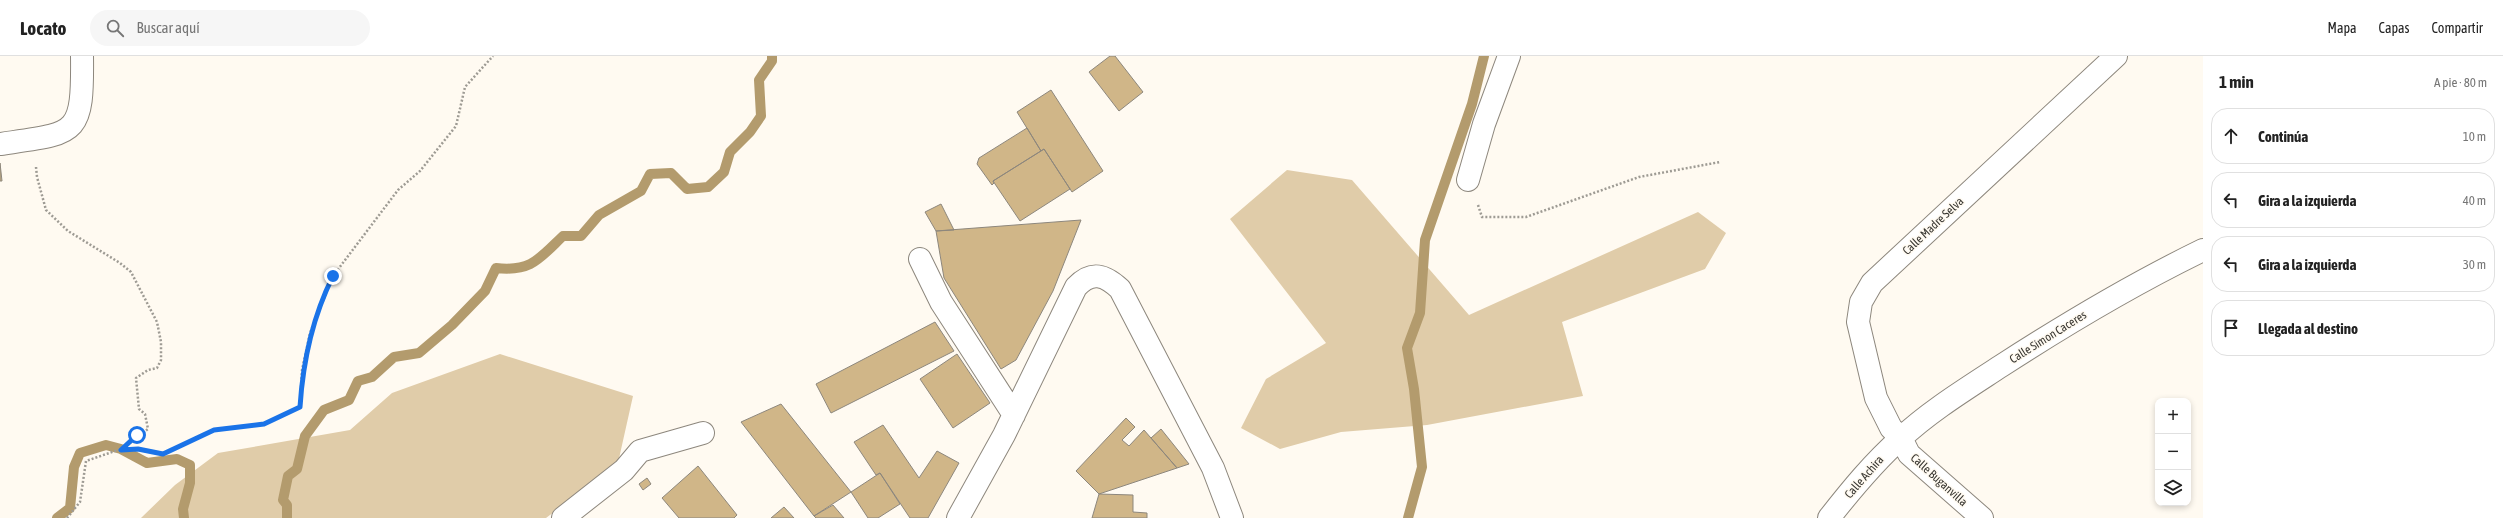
<!DOCTYPE html>
<html lang="es">
<meta charset="utf-8">
<style>
body{margin:0;font-family:"Asap Condensed",sans-serif;background:#f6f6f6;color:#222}
.controls{position:absolute;right:12px;bottom:12px;display:grid;overflow:hidden;border-radius:8px;box-shadow:0 2px 6px #0003}
.controls button{width:36px;height:36px;display:grid;place-items:center;padding:0;border:0;border-bottom:1px solid #e0e0e0;background:#fff;color:#222;font:20px sans-serif}
.stop{position:absolute;width:12px;height:12px;margin:-9px;border:3px solid #1a73e8;border-radius:50%;background:#fff}
.stop.end{background:#1a73e8;border-color:#fff;box-shadow:0 1px 4px #0008}
.list{margin:0;padding:0;list-style:none}
h2{display:flex;justify-content:space-between;align-items:center;height:52px;margin:0;padding:0 16px;font-size:17px}
h2 small{font-size:13px;font-weight:400;color:#767676}
.list li{display:grid;grid-template-columns:26px 1fr auto;gap:12px;align-items:center;box-sizing:border-box;height:56px;margin:0 8px 8px;padding:0 8px;border:1px solid #e0e0e0;border-radius:16px}
.list b{display:block;font-size:15px;white-space:nowrap}
.list em{font-size:13px;font-style:normal;color:#767676}
.icon{flex:none;width:22px;height:22px;fill:none;stroke:currentColor;stroke-width:2;stroke-linecap:round;stroke-linejoin:round}
.map{position:relative;flex:none;width:2203px;height:462px;overflow:hidden}
header{display:flex;align-items:center;gap:24px;box-sizing:border-box;height:56px;padding:0 20px;background:#fff;border-bottom:1px solid #e0e0e0}
header strong{font-size:19px}
nav{display:flex;gap:22px;margin-inline-start:auto;font-size:14px}
.search{width:280px;height:36px;background:#f6f6f6;display:flex;align-items:center;gap:10px;box-sizing:border-box;padding:0 14px;border-radius:22px;color:#767676;font-size:15px}
main{display:flex}
aside{flex:1;background:#fff}
.map>svg:first-child{display:block}
.green{fill:#e0cca9}
.lines{fill:none;stroke-linecap:round;stroke-linejoin:round}
.stream{stroke:#b39b6d;stroke-width:10}
.building{fill:#d0b688;stroke:#8d877d}
.street-casing{stroke:#8d877d;stroke-width:24}
.path{stroke:#9e9b94;stroke-width:2.5;stroke-dasharray:2 2;stroke-linecap:butt}
.street{stroke:#fff;stroke-width:22}
.route{stroke:#1a73e8;stroke-width:5}
.labels{text-anchor:middle;stroke-width:3;stroke-linejoin:round;paint-order:stroke}
.street-label{font-size:12px;fill:#373530;stroke:#fffaf1}
</style>
<header>
<strong>Locato</strong>
<div class="search"><svg class="icon" aria-label="search" viewBox="0 0 24 24"><circle cx="10" cy="10" r="6"/><path d="M15 15l6 6"/></svg>Buscar aquí</div>
<nav><a>Mapa</a><a>Capas</a><a>Compartir</a></nav>
</header>
<main>
<div class="map">
<svg width="2203" height="462" viewBox="0 0 2203 462">
<rect width="100%" height="100%" fill="#fffaf1"/>
<path class="green" d="M1287 114 1352 124 1469 259 1698 156 1726 177 1705 213 1562 266 1583 340 1427 369 1341 376 1280 393 1241 372 1266 323 1326 287 1230 163Z
M500 298 633 340 618 407 546 462H141L175 429 218 397 350 374 392 337Z"/>
<g class="lines">
<path class="stream" d="M57 462 70 452 74 411 80 397 106 389 121 393 147 407 177 403 190 409V427L183 453 184 462
M287 462V449L283 444 288 420 297 413 305 380 324 354 349 344 358 325 372 321 394 301 419 297 452 269 485 235 496 212C531 216 539 203 563 180H581L599 159 641 135 650 118 671 117 687 133 708 131 724 116 730 96 750 76 761 60 759 24 772 5V0
M1408 462 1422 411 1414 333 1407 292 1420 257 1425 184 1472 48 1484 0"/>
</g>
<path class="building" d="M1110 0H1115L1143 36 1119 55 1089 16Z
M1051 34 1103 115 1072 136 1044 93 1041 95 1017 56Z
M1027 72 1041 95 993 125 994 127 992 129 977 108 979 102Z
M1044 93 1070 133 1020 165 993 125Z
M0 107 2 125H0Z
M941 148 954 174 936 175 925 156Z
M1081 164 1053 235 1016 304 1001 313 944 222 936 175Z
M935 266 954 295 831 357 816 328Z
M957 298 990 347 953 372 920 323Z
M781 348 851 436 814 460 741 366Z
M1126 362 1135 371 1122 384 1129 390 1144 374 1177 412 1099 438 1076 415Z
M883 369 919 422 937 395 959 407 928 462H910L880 417 876 419 854 386Z
M1161 373 1189 408 1177 412 1151 382Z
M698 410 737 459 734 462H679L662 442Z
M880 417 900 448 878 462H868L851 436Z
M647 422 651 428 643 434 639 428Z
M1099 438 1133 439V456L1147 457V462H1092Z
M833 449 844 462H816L814 460Z
M784 451 794 462H771Z"/>
<g class="lines">
<defs>
<path id="street" d="M0 88C77 77 83 81 82 0
M1468 124 1484 68 1509 0
M920 203 941 246 1014 359
M563 462 624 414 640 395 703 377
M958 462 1004 379 1076 231C1092 214 1105 219 1120 233L1213 412 1232 462
M1829 462C1851 434 1873 407 1900 383 1930 355 1966 333 2001 310 2066 268 2133 228 2203 194
M1982 462 1909 398 1901 382 1891 372 1876 342 1858 266 1861 246 1872 227 2116 0"/>
</defs>
<use href="#street" class="street-casing"/>
<path class="path" d="M36 111 37 121 46 154 68 175 120 207 131 216 157 266 161 286V304L157 312 148 314 136 322 139 353 145 358 148 373 122 393
M1478 149 1482 161H1526L1639 121 1720 106
M67 462 80 446 86 405 121 393H138L163 398 214 374 264 368 300 351 302 314 310 277 333 220 398 134 420 115 456 70 465 31 493 0"/>
<use href="#street" class="street"/>
</g>
<g class="lines">
<path class="route" d="M137 379 121 394 138 393 163 398 214 374 264 368 300 351C303 304 312 262 333 220"/>
</g>
<g class="labels">
<g class="street-label">
<text transform="translate(1933 170) rotate(-43)" y="4">Calle Madre Selva</text>
<text transform="translate(2048 281) rotate(-32)" y="4">Calle Simon Caceres</text>
<text transform="translate(1864 421) rotate(-49)" y="4">Calle Achira</text>
<text transform="translate(1939 424) rotate(42)" y="4">Calle Buganvilla</text>
</g>
</g>
</svg>
<div class="controls">
<button>+</button>
<button>−</button>
<button><svg class="icon" aria-label="layers" viewBox="0 0 24 24"><path d="M12 4l9 5-9 5-9-5zM3 14l9 5 9-5"/></svg></button>
</div>
<div class="stop" style="left:137px;top:379px"></div>
<div class="stop end" style="left:333px;top:220px"></div>
</div>
<aside>
<h2>1 min<small>A pie · 80 m</small></h2>
<ul class="list">
<li><svg class="icon" aria-label="ahead" viewBox="0 0 24 24"><path d="M12 20V5M6 11l6-6 6 6"/></svg><div><b>Continúa</b></div><em>10 m</em></li>
<li><svg class="icon" aria-label="left" viewBox="0 0 24 24"><path d="M17 20v-9H6M10 6l-5 5 5 5"/></svg><div><b>Gira a la izquierda</b></div><em>40 m</em></li>
<li><svg class="icon" aria-label="left" viewBox="0 0 24 24"><path d="M17 20v-9H6M10 6l-5 5 5 5"/></svg><div><b>Gira a la izquierda</b></div><em>30 m</em></li>
<li><svg class="icon" aria-label="arrive" viewBox="0 0 24 24"><path d="M6 21V4h12l-3 4 3 4H6"/></svg><div><b>Llegada al destino</b></div></li>
</ul>
</aside>
</main>
